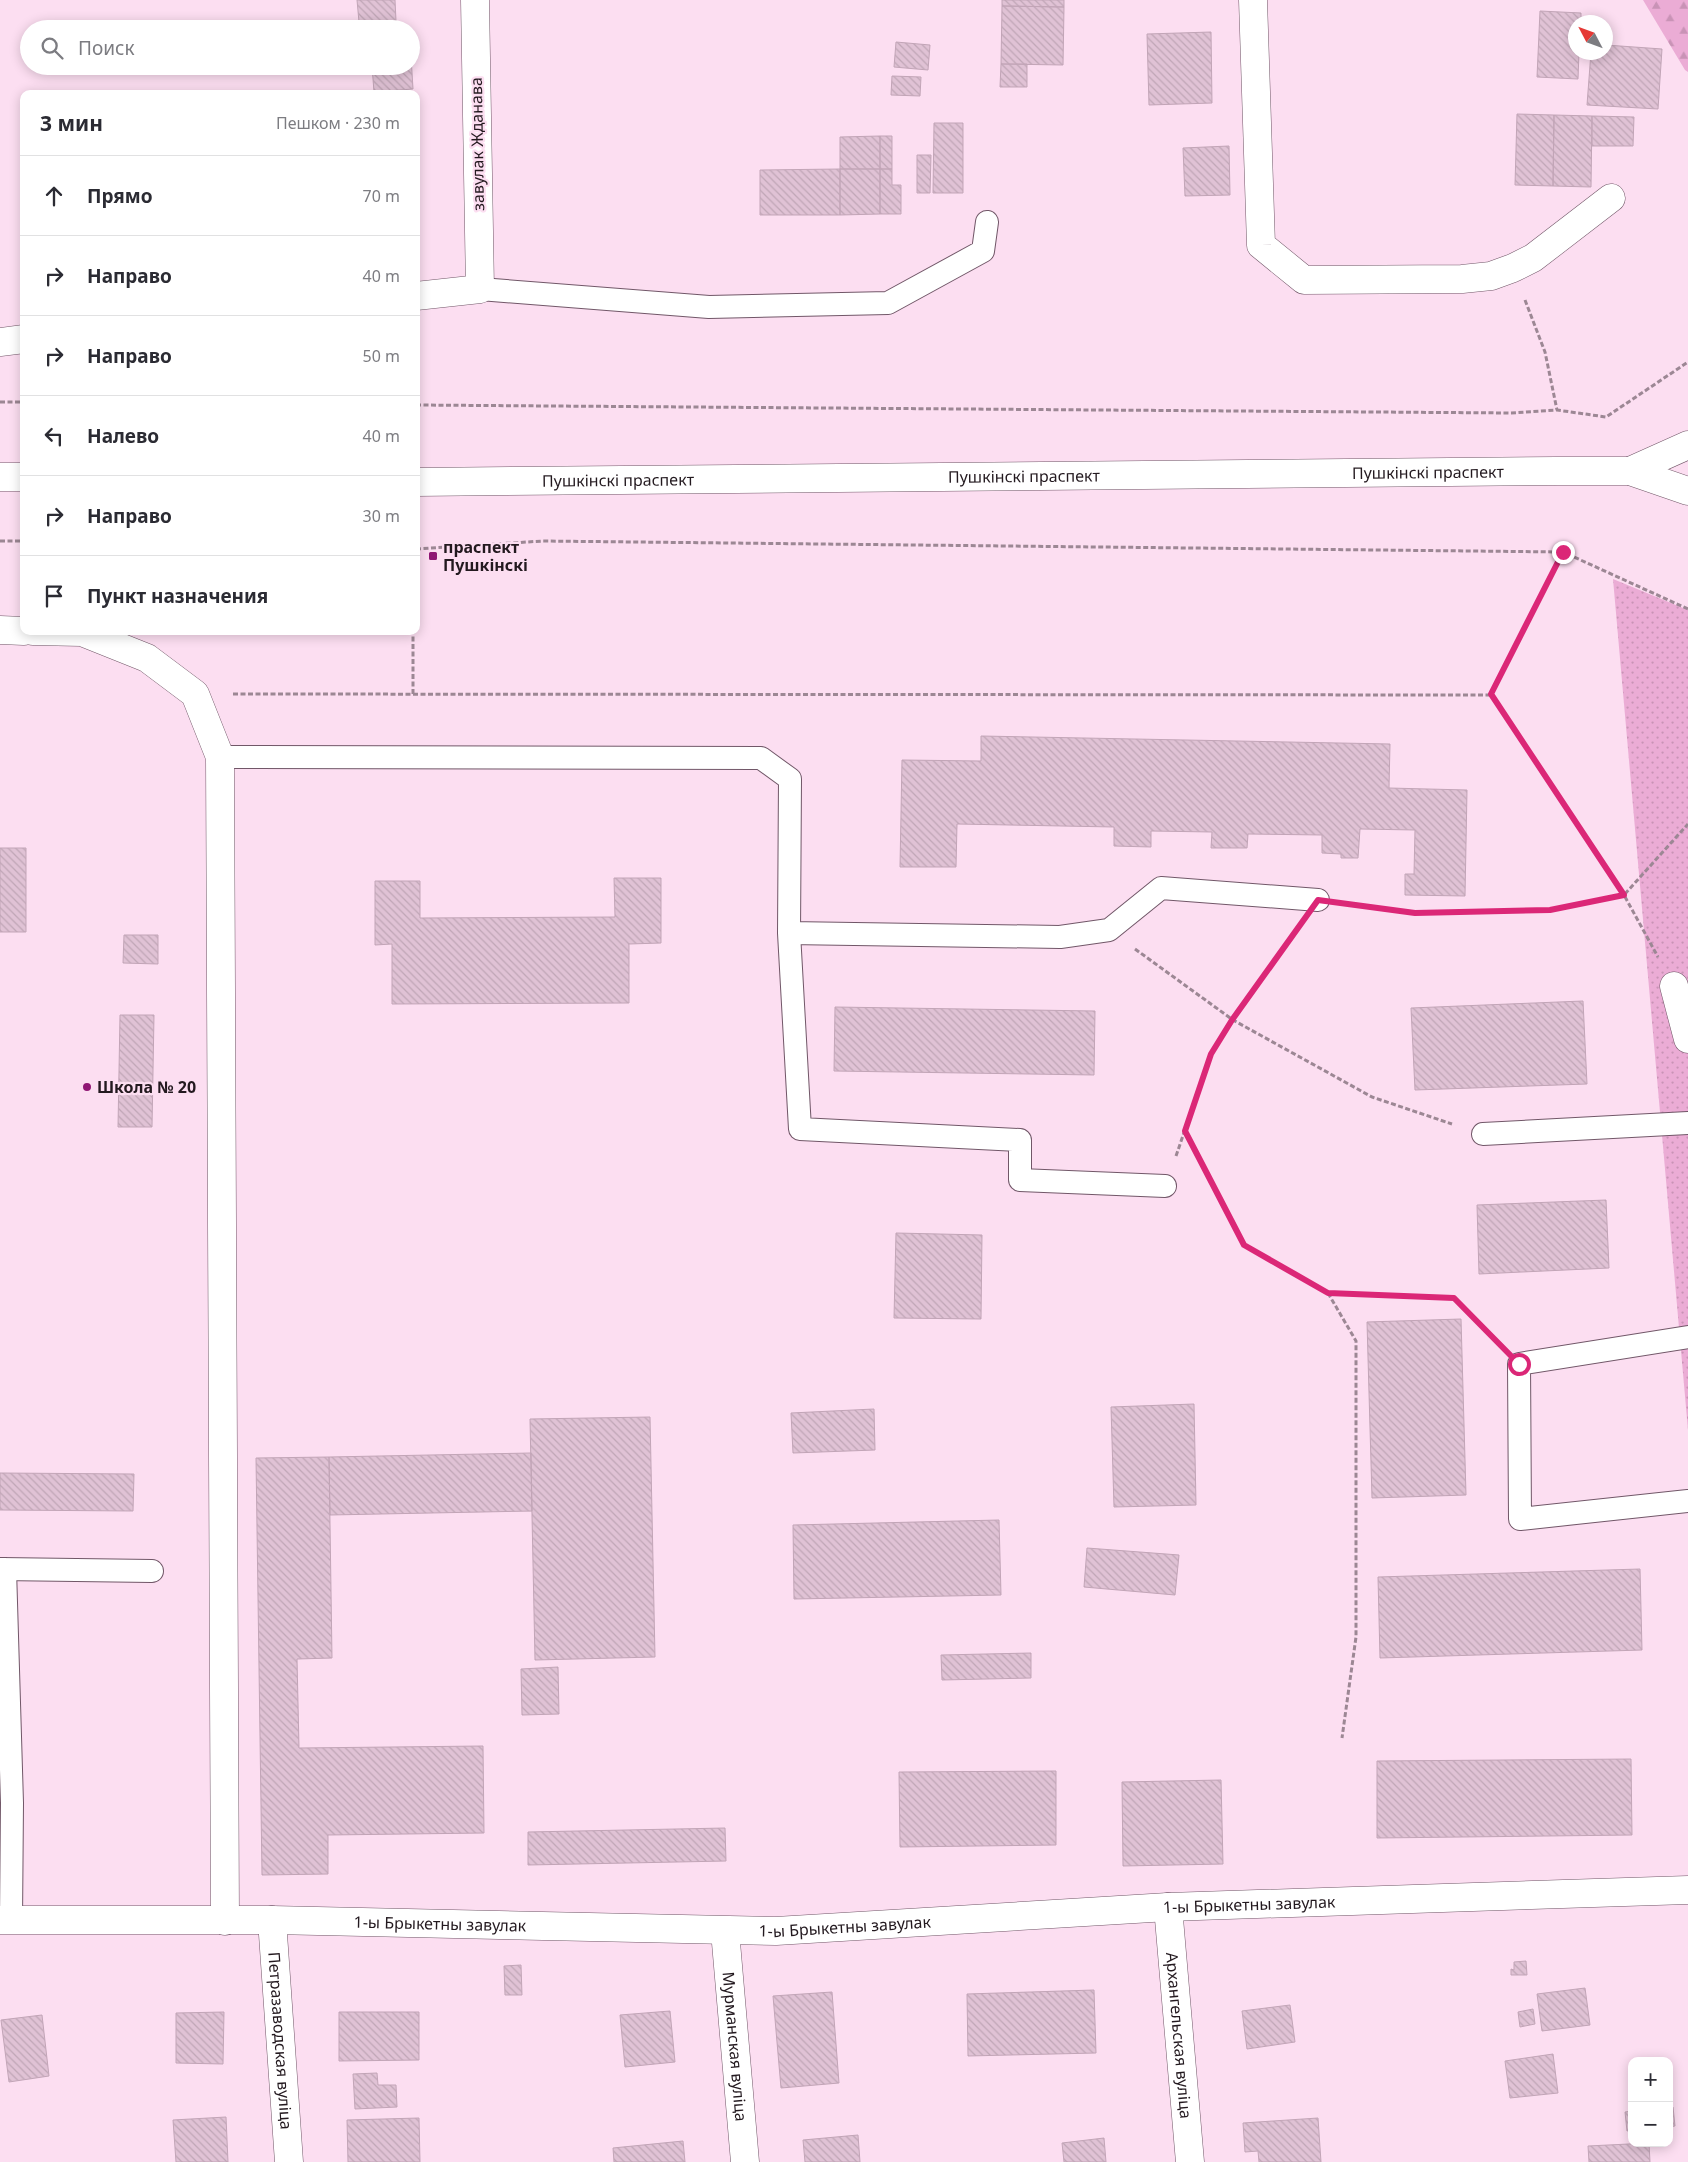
<!DOCTYPE html>
<html lang="ru">
<meta charset="utf-8">
<style>
body{margin:0;font-family:"Noto Sans",sans-serif;background:#f7f7f7;color:#2b2b33}
.controls{position:absolute;right:15px;bottom:15px;display:grid;overflow:hidden;border-radius:10px;box-shadow:0 2px 12px #0003}
.controls button{width:45px;height:45px;display:grid;place-items:center;padding:0;border:0;border-bottom:1px solid #e1e1e2;background:#fff;color:#2b2b33;font:25px sans-serif}
.compass{position:absolute;left:1568px;top:15px;width:45px;height:45px;border-radius:50%;background:#fff;box-shadow:0 2px 12px #0003;rotate:311deg}
.stop{position:absolute;width:15px;height:15px;margin:-11px;border:4px solid #db2777;border-radius:50%;background:#fff}
.stop.end{background:#db2777;border-color:#fff;box-shadow:0 1px 5px #0008}
.list{margin:0;padding:0;list-style:none}
h2{display:flex;justify-content:space-between;align-items:center;height:65px;margin:0;padding:0 20px;font-size:21px}
h2 small{font-size:16px;font-weight:400;color:#7c7c81}
.list li{display:grid;grid-template-columns:32px 1fr auto;gap:15px;align-items:center;box-sizing:border-box;height:80px;padding:0 20px;border-top:1px solid #e1e1e2}
.list b{display:block;font-size:19px;white-space:nowrap}
.list em{font-size:16px;font-style:normal;color:#7c7c81}
.icon{flex:none;width:28px;height:28px;fill:none;stroke:currentColor;stroke-width:2;stroke-linecap:round;stroke-linejoin:round}
.map{position:relative;flex:none;width:1688px;height:2162px;overflow:hidden}
.search{position:absolute;background:#fff;box-shadow:0 2px 12px #0003;left:20px;top:20px;width:400px;height:55px;display:flex;align-items:center;gap:12px;box-sizing:border-box;padding:0 18px;border-radius:28px;color:#7c7c81;font-size:19px}
.panel{position:absolute;background:#fff;box-shadow:0 2px 12px #0003;left:20px;top:90px;width:400px;height:545px;border-radius:10px}
.map>svg:first-child{display:block}
.grass{fill:url(#grass-dots)}
.forest{fill:url(#forest-firs)}
.building{fill:url(#building-back-hatch);stroke:#c2a5b7}
.lines{fill:none;stroke-linecap:round;stroke-linejoin:round}
.lane-casing{stroke:#715768;stroke-width:24}
.street-casing{stroke:#715768;stroke-width:29}
.primary-casing{stroke:#715768;stroke-width:29}
.path{stroke:#9c8794;stroke-width:3;stroke-dasharray:5 2.5;stroke-linecap:butt}
.lane{stroke:#fff;stroke-width:22}
.street{stroke:#fff;stroke-width:28}
.primary{stroke:#fff;stroke-width:28}
.route{stroke:#db2777;stroke-width:6}
.poi-dot{fill:#901674;stroke:#fcdef1;stroke-width:2}
.labels{text-anchor:middle;stroke-width:4.5;stroke-linejoin:round;paint-order:stroke}
.street-label{font-size:16px;fill:#23191f;stroke:#fcdef1}
.poi-label{font-size:16px;font-weight:bold;fill:#23191f;stroke:#fcdef1;text-anchor:start}
</style>
<div class="map">
<svg width="1688" height="2162" viewBox="0 0 1688 2162">
<defs>
<pattern id="grass-dots" width="8" height="8" patternUnits="userSpaceOnUse" patternTransform="scale(1.25)"><rect width="8" height="8" fill="#ebacd5"/><path d="M2 2h.1M6 6h.1" fill="none" stroke="#c993b6" stroke-width="1.8" stroke-linecap="round"/></pattern>
<pattern id="forest-firs" width="22" height="20" patternUnits="userSpaceOnUse" patternTransform="scale(1.25)"><rect width="22" height="20" fill="#ebacd5"/><path d="M5 1l3.5 6h-7zM16 11l3.5 6h-7z" fill="#c993b6"/></pattern>
<pattern id="building-back-hatch" width="6" height="6" patternUnits="userSpaceOnUse" patternTransform="scale(1.25)"><rect width="6" height="6" fill="#e0c2d5"/><path d="M-1 5l2 2M0 0l6 6M5-1l2 2" fill="none" stroke="#c0a6b6"/></pattern>
</defs>
<rect width="100%" height="100%" fill="#fcdef1"/>
<path class="grass" d="M1613 579 1688 610V1430Z"/>
<path class="forest" d="M1643 0H1688V72L1685 70Z"/>
<path class="building" d="M357 0H395L396 21 359 22Z
M1002 0H1064V7L1002 6Z
M1002 6 1064 7 1063 65 1001 64Z
M1540 11 1581 13V22H1576V52H1579L1578 79 1537 77Z
M1211 32 1212 103 1149 105 1147 34Z
M896 42 930 45 928 70 894 67Z
M1606 45 1662 49 1658 109 1587 105 1591 52H1606Z
M411 56 413 89 374 92 372 66H411Z
M1001 64H1027V87H1000Z
M892 76 921 77 920 96 891 95Z
M1517 114 1554 115 1553 186 1515 185Z
M1554 115 1592 116 1591 187 1553 186Z
M1592 116 1634 117 1633 146H1592Z
M934 123H963V193H933Z
M880 136V169H840V137Z
M880 136H892V169H880Z
M1229 146 1230 195 1185 196 1183 148Z
M917 155H931L930 193H917Z
M416 166 419 221H416Z
M840 169H880V214L840 215Z
M840 169V215H760V170Z
M880 169H892V185H901V214H880Z
M981 736 1390 744 1389 788 1467 790 1465 896 1405 895V874H1414L1415 830 1360 829 1358 858H1341V854L1322 853V835L1248 834 1247 848H1211L1212 832 1151 831V847L1114 846V827L957 824 956 867H900L902 760 981 761Z
M0 848H26V932H0Z
M614 878H661V943L629 944V1003L392 1004V944L375 945V881H420V918L615 917Z
M124 935H158V964L123 963Z
M1583 1001 1587 1084 1415 1090 1411 1008Z
M835 1007 1095 1011 1094 1075 834 1071Z
M120 1015H154L152 1127H118Z
M1606 1200 1609 1268 1479 1274 1477 1205Z
M896 1233 982 1235 981 1319 894 1318Z
M1461 1319 1466 1495 1372 1498 1367 1322Z
M1194 1404 1196 1505 1114 1507 1111 1407Z
M874 1409 875 1450 793 1453 791 1413Z
M650 1417 655 1657 535 1660 530 1419Z
M531 1453 532 1511 330 1515 329 1457Z
M329 1457 332 1658 297 1659 299 1748 483 1746 484 1833 328 1835V1874L262 1875 256 1458Z
M0 1473 134 1474 133 1511 0 1510Z
M999 1520 1001 1595 794 1599 793 1525Z
M1087 1548 1179 1555 1175 1595 1084 1587Z
M1640 1569 1642 1650 1380 1658 1378 1577Z
M1031 1653V1678L942 1680 941 1655Z
M558 1667 559 1714 522 1715 521 1669Z
M1631 1759 1632 1835 1377 1838V1761Z
M1056 1771V1845L900 1847 899 1772Z
M1221 1780 1223 1864 1123 1866 1122 1782Z
M725 1828 726 1861 528 1865V1832Z
M1526 1961 1527 1975H1511V1969L1514 1970V1962Z
M521 1965 522 1995H505L504 1966Z
M1585 1988 1590 2025 1542 2031 1537 1994Z
M1094 1990 1096 2053 968 2056 967 1994Z
M832 1992 839 2083 781 2088 773 1996Z
M1290 2005 1295 2042 1247 2049 1242 2011Z
M1533 2009 1535 2024 1520 2027 1518 2012Z
M670 2011 675 2062 625 2067 620 2015Z
M224 2012 223 2064 176 2063V2013Z
M339 2012H419V2060L339 2061Z
M42 2015 49 2076 9 2082 1 2020Z
M1553 2054 1558 2093 1510 2098 1505 2061Z
M377 2073 378 2085H396L397 2107 355 2109 353 2074Z
M1669 2107H1673L1675 2126 1669 2127Z
M1632 2111V2130L1627 2131 1625 2112Z
M226 2117 228 2162H176L173 2120Z
M419 2118 420 2162H348L347 2120Z
M1318 2118 1321 2162H1259L1258 2151 1245 2152 1243 2123Z
M858 2135 860 2162H805L803 2140Z
M1104 2138 1106 2162H1064L1062 2143Z
M683 2141 685 2162H614L613 2148Z
M1649 2143 1650 2162H1589L1588 2146Z"/>
<g class="lines">
<defs>
<path id="lane" d="M480 289 709 307 888 303 983 251 987 222
M220 757 761 758 790 779 789 933 1060 937 1109 930 1161 888 1318 900
M789 933 800 1129 1020 1140V1180L1165 1186
M1483 1134 1688 1123
M1688 1337 1519 1364 1520 1519 1688 1501
M0 1569 152 1571
M5 1569 12 1803 11 1920"/>
<g id="street">
<path d="M1253 0 1261 245 1304 280 1462 279 1491 276 1513 268 1533 258 1611 198"/>
<path d="M416 296 480 289 475 0"/>
<path d="M0 342 24 339"/>
<path d="M0 630 24 631"/>
<path d="M33 631 82 632 147 658 195 694 220 757 225 1921"/>
<path d="M1674 986 1688 1039"/>
<path id="s1" d="M1168 1907 1190 2162"/>
<path id="s2" d="M0 1920H272L776 1931 1168 1907 1688 1890"/>
<path id="s3" d="M272 1920 289 2162"/>
<path id="s4" d="M725 1931 745 2162"/>
</g>
<g id="primary">
<path d="M1630 471 1688 445"/>
<path d="M0 477H24"/>
<path id="s5" d="M416 482 1557 471H1630L1688 491"/>
</g>
</defs>
<use href="#lane" class="lane-casing"/>
<use href="#street" class="street-casing"/>
<use href="#primary" class="primary-casing"/>
<path class="path" d="M1525 300 1545 352 1557 410
M0 402H24
M416 405 1511 413 1557 410 1606 417 1688 362
M0 541H24
M416 549 543 541 1563 552
M233 694 1491 695 1624 895 1658 957
M413 694V631
M1491 695 1563 552 1688 609
M1350 904 1415 913 1550 910 1624 895 1688 824
M1135 949 1233 1020 1372 1097 1452 1124
M1185 1131 1244 1245 1328 1293 1356 1341V1637L1342 1738
M1176 1156 1211 1054 1233 1020 1296 932
M1328 1293 1454 1298 1497 1342"/>
<use href="#lane" class="lane"/>
<use href="#street" class="street"/>
<use href="#primary" class="primary"/>
</g>
<g class="lines">
<path class="route" d="M1519 1364 1454 1298 1328 1293 1244 1245 1185 1131 1211 1054 1232 1020 1318 900 1415 913 1550 910 1624 895 1491 694 1563 552"/>
</g>
<g class="poi-dot">
<rect x="428" y="551" width="10" height="10" rx="2.5"/>
<circle cx="87" cy="1087" r="5"/>
</g>
<g class="labels">
<g class="street-label">
<text transform="translate(477 144) rotate(-91)" y="6">завулак Жданава</text>
<text dy="6" stroke="none"><textPath href="#s5" startOffset="1012">Пушкінскі праспект</textPath></text>
<text dy="6" stroke="none"><textPath href="#s5" startOffset="608">Пушкінскі праспект</textPath></text>
<text dy="6" stroke="none"><textPath href="#s5" startOffset="202">Пушкінскі праспект</textPath></text>
<text dy="6" stroke="none"><textPath href="#s2" startOffset="1250">1-ы Брыкетны завулак</textPath></text>
<text dy="6" stroke="none"><textPath href="#s2" startOffset="440">1-ы Брыкетны завулак</textPath></text>
<text dy="6" stroke="none"><textPath href="#s2" startOffset="845">1-ы Брыкетны завулак</textPath></text>
<text dy="6" stroke="none"><textPath href="#s1" startOffset="129">Архангельская вуліца</textPath></text>
<text dy="6" stroke="none"><textPath href="#s3" startOffset="121">Петразаводская вуліца</textPath></text>
<text dy="6" stroke="none"><textPath href="#s4" startOffset="116">Мурманская вуліца</textPath></text>
</g>
<g class="poi-label">
<text x="443" y="553">праспект<tspan x="443" dy="18">Пушкінскі</tspan></text>
<text x="97" y="1093">Школа № 20</text>
</g>
</g>
</svg>
<div class="controls">
<button>+</button>
<button>−</button>
</div>
<svg class="compass" viewBox="-18 -18 36 36"><path d="M0-13l5 13h-10z" fill="#e53935"/><path d="M0 13l5-13h-10z" fill="#7c7c81"/></svg>
<div class="stop" style="left:1519px;top:1364px"></div>
<div class="stop end" style="left:1563px;top:552px"></div>
<div class="search"><svg class="icon" aria-label="search" viewBox="0 0 24 24"><circle cx="10" cy="10" r="6"/><path d="M15 15l6 6"/></svg>Поиск</div>
<section class="panel">
<h2>3 мин<small>Пешком · 230 m</small></h2>
<ul class="list">
<li><svg class="icon" aria-label="ahead" viewBox="0 0 24 24"><path d="M12 20V5M6 11l6-6 6 6"/></svg><div><b>Прямо</b></div><em>70 m</em></li>
<li><svg class="icon" aria-label="right" viewBox="0 0 24 24"><path d="M7 20v-9h11M14 6l5 5-5 5"/></svg><div><b>Направо</b></div><em>40 m</em></li>
<li><svg class="icon" aria-label="right" viewBox="0 0 24 24"><path d="M7 20v-9h11M14 6l5 5-5 5"/></svg><div><b>Направо</b></div><em>50 m</em></li>
<li><svg class="icon" aria-label="left" viewBox="0 0 24 24"><path d="M17 20v-9H6M10 6l-5 5 5 5"/></svg><div><b>Налево</b></div><em>40 m</em></li>
<li><svg class="icon" aria-label="right" viewBox="0 0 24 24"><path d="M7 20v-9h11M14 6l5 5-5 5"/></svg><div><b>Направо</b></div><em>30 m</em></li>
<li><svg class="icon" aria-label="arrive" viewBox="0 0 24 24"><path d="M6 21V4h12l-3 4 3 4H6"/></svg><div><b>Пункт назначения</b></div></li>
</ul>
</section>
</div>
